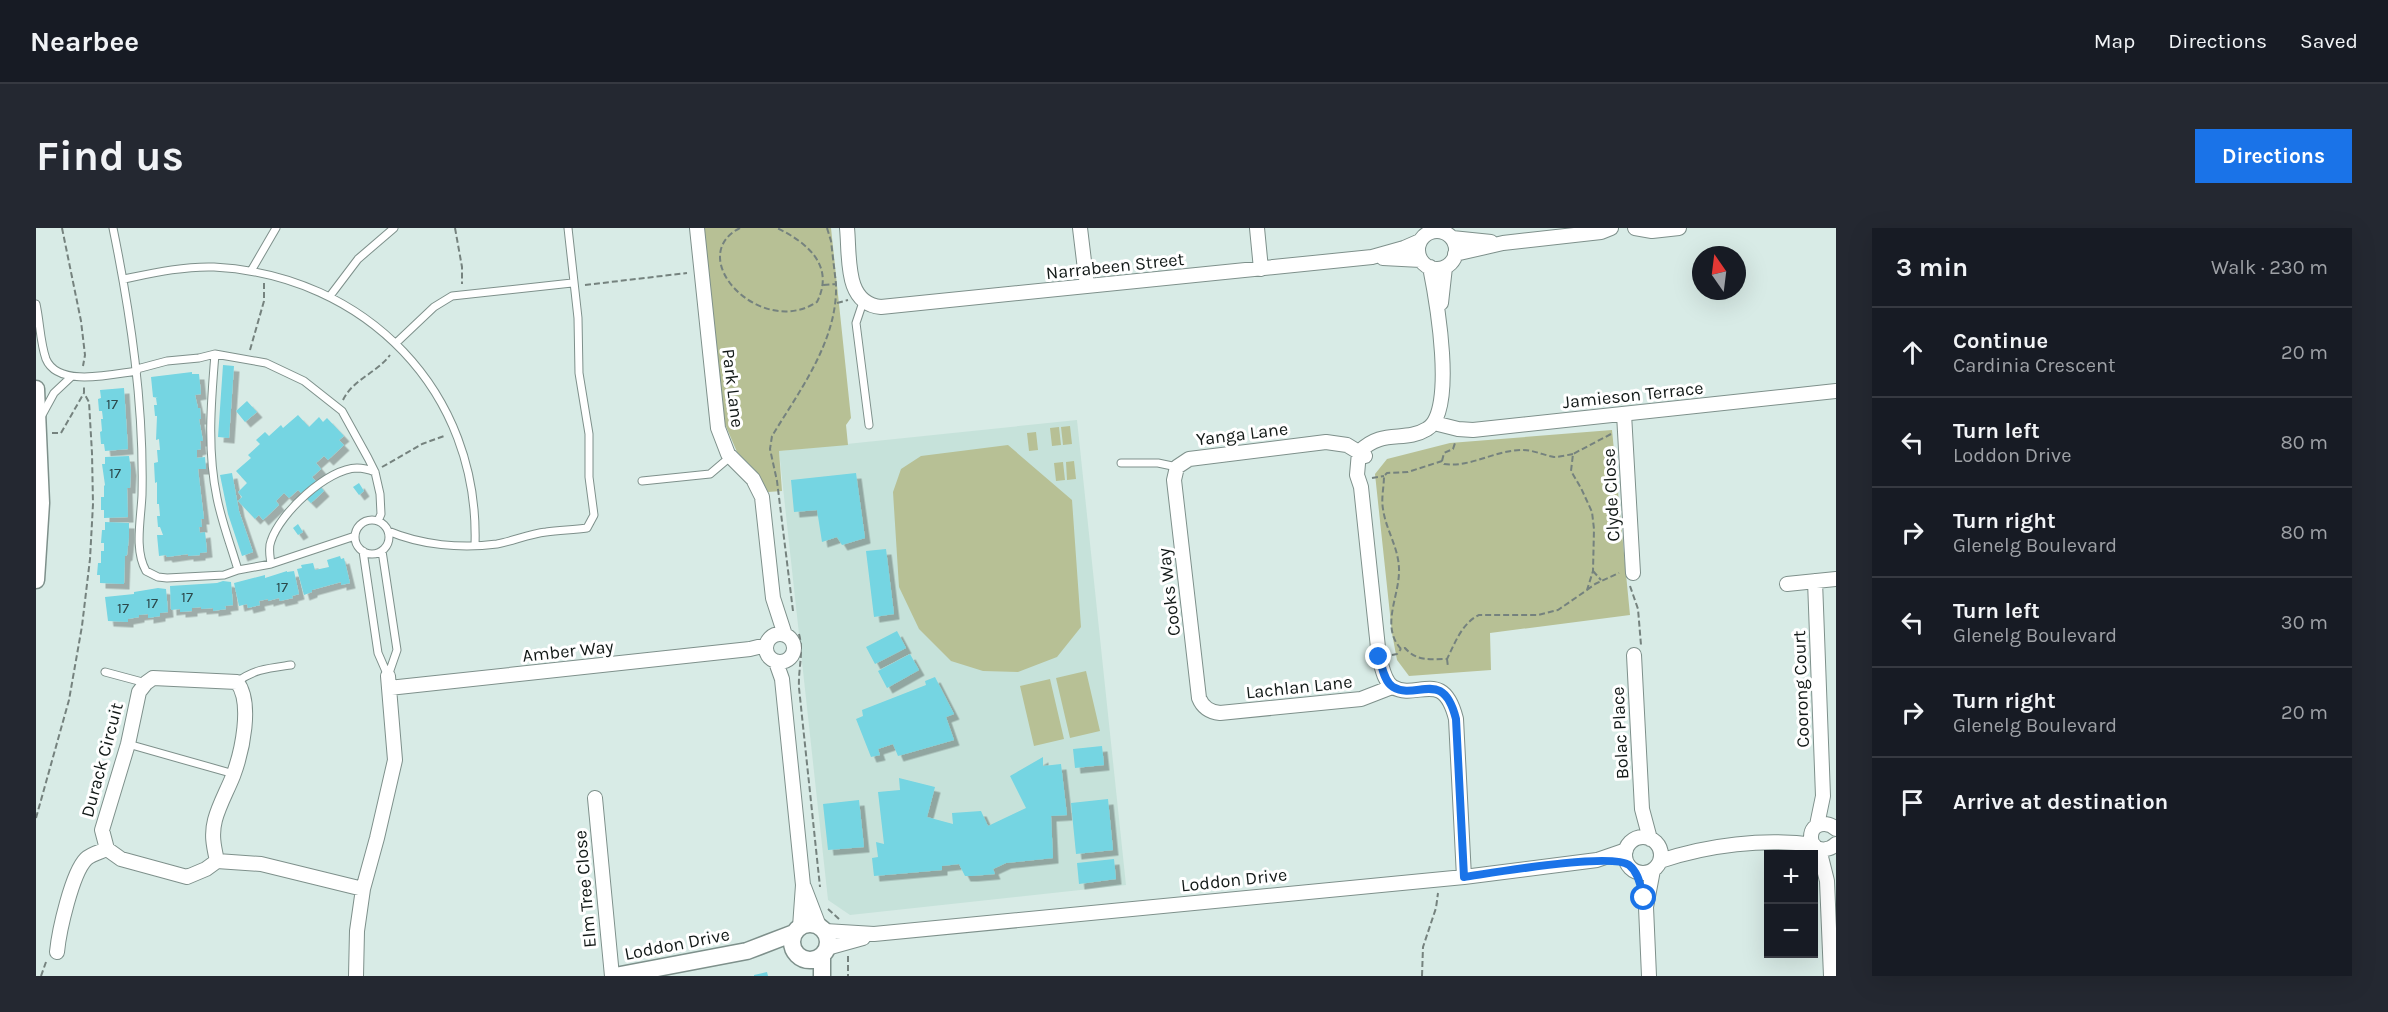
<!DOCTYPE html>
<meta charset="utf-8">
<style>
body{margin:0;font-family:Karla,sans-serif;background:#242831;color:#f1f3f6}
.controls{position:absolute;right:18px;bottom:18px;display:grid;overflow:hidden;border-radius:0px;box-shadow:0 6px 24px #0002}
.controls button{width:54px;height:54px;display:grid;place-items:center;padding:0;border:0;border-bottom:2px solid #363941;background:#171b24;color:#f1f3f6;font:30px sans-serif}
.compass{position:absolute;left:1656px;top:18px;width:54px;height:54px;border-radius:50%;background:#171b24;box-shadow:0 6px 24px #0002;rotate:346deg}
.stop{position:absolute;width:18px;height:18px;margin:-14px;border:4px solid #1a73e8;border-radius:50%;background:#fff}
.stop.end{background:#1a73e8;border-color:#fff;box-shadow:0 2px 6px #0008}
.list{margin:0;padding:0;list-style:none}
h2{display:flex;justify-content:space-between;align-items:center;height:78px;margin:0;padding:0 24px;font-size:26px}
h2 small{font-size:20px;font-weight:400;color:#9ea1a6}
.list li{display:grid;grid-template-columns:39px 1fr auto;gap:18px;align-items:center;box-sizing:border-box;height:90px;padding:0 24px;border-top:2px solid #363941}
.list b{display:block;font-size:22px;white-space:nowrap}
.list p{margin:0;font-size:20px;white-space:nowrap;color:#9ea1a6}
.list em{font-size:20px;font-style:normal;color:#9ea1a6}
.icon{flex:none;width:33px;height:33px;fill:none;stroke:currentColor;stroke-width:2;stroke-linecap:round;stroke-linejoin:round}
.map{position:relative;flex:none;width:1800px;height:748px;overflow:hidden;border-radius:0px}
header{display:flex;align-items:center;gap:36px;box-sizing:border-box;height:84px;padding:0 30px;background:#171b24;border-bottom:2px solid #363941}
header strong{font-size:28px}
nav{display:flex;gap:33px;margin-inline-start:auto;font-size:21px}
.intro{display:flex;align-items:center;justify-content:space-between;box-sizing:border-box;height:144px;padding:0 36px}
h1{margin:0;font-size:42px}
.button{padding:15px 27px;border-radius:0px;background:#1a73e8;color:#fff;font-size:21px;font-weight:700}
main{display:flex;gap:36px;padding:0 36px}
aside{flex:1;background:#171b24;border-radius:0px;box-shadow:0 6px 24px #0002}
.map>svg:first-child{display:block}
.built{fill:#c6e2da}
.green{fill:#b7c095}
.building{fill:#75d5e2;filter:url(#shadow)}
.lines{fill:none;stroke-linecap:round;stroke-linejoin:round}
.service-casing{stroke:#7e908b;stroke-width:9}
.minor-casing{stroke:#7e908b;stroke-width:16}
.tertiary-casing{stroke:#7e908b;stroke-width:19}
.path{stroke:#75827e;stroke-width:2;stroke-dasharray:6 3;stroke-linecap:butt}
.service{stroke:#fff;stroke-width:7}
.minor{stroke:#fff;stroke-width:14}
.tertiary{stroke:#fff;stroke-width:16}
.route{stroke:#1a73e8;stroke-width:8}
.labels{text-anchor:middle;stroke-width:6;stroke-linejoin:round;paint-order:stroke}
.number-label{font-size:15px;fill:#2b484a}
.street-label{font-size:18px;fill:#121917;stroke:#fff}
</style>
<header>
<strong>Nearbee</strong>
<nav><a>Map</a><a>Directions</a><a>Saved</a></nav>
</header>
<div class="intro"><h1>Find us</h1><a class="button">Directions</a></div>
<main>
<div class="map">
<svg width="1800" height="748" viewBox="0 0 1800 748">
<defs>
<filter id="shadow"><feDropShadow dx="5.5" dy="5.5" stdDeviation="0" flood-color="#0004"/></filter>
</defs>
<rect width="100%" height="100%" fill="#d8ebe6"/>
<path class="built" d="M1041 192 1090 657 814 687 792 672 743 223Z"/>
<path class="green" d="M667 0H795L815 190 810 197 812 217 743 223 746 263 732 264 719 242 701 224 689 196Z
M1034 198 1036 216 1027 217 1025 199Z
M1023 199 1025 217 1016 218 1014 200Z
M1576 202 1594 387 1454 405 1455 442 1373 448 1361 432 1356 405 1339 246 1351 231 1414 215Z
M1000 204 1002 222 993 223 991 205Z
M972 217 1036 272 1045 399 1021 429 982 444 947 443 915 433 883 401 863 359 857 264 865 241 885 228Z
M1038 233 1040 251 1031 252 1030 234Z
M1027 234 1029 252 1020 253 1018 235Z
M1050 443 1064 503 1034 510 1020 450Z
M1014 451 1028 511 998 518 984 458Z"/>
<path class="building" d="M187 137 198 138 193 210 182 209Z
M156 144V146H163L165 166 159 167 162 180H164L165 191H163L167 213H164L165 221 161 222V230L169 229 170 241H162L168 291H165L166 299H163L164 305 169 304 171 324 164 325V327L152 328V326L131 329 130 327 123 328 121 307H127L124 299H122L121 288H124L123 276H121V254L119 255 118 235 122 234 121 222H124L123 211 120 212 121 188H119L118 177H121L120 170H122L117 169 115 149Z
M88 160 92 221 69 223 68 216H65L64 204 66 203 65 191H67L66 183H63L62 171 65 170 64 162Z
M211 173 221 184 209 194 200 183Z
M262 187 273 199 283 189 287 194 291 190 308 208 303 212 308 217 292 232 288 228 280 235 285 241 276 249 288 263 275 275 262 262 253 270 248 265 240 273 243 277 227 292 223 287 219 291 202 273 206 269 202 264 211 255 200 243 215 230 212 227 224 216 220 212 229 204 233 208 245 197 247 200Z
M93 228 95 242 94 260H91L92 289 68 290V282H65V269H68V258L69 257 66 236H69V229Z
M196 245 203 283 217 324 206 328 192 286 184 247Z
M820 245 829 310 806 317 801 309 786 314 781 282 758 284 755 252Z
M323 255 328 263 323 267 317 259Z
M69 294 93 295V309L91 327 89 328 88 356 64 355V347H61L62 335H65V323H68V315H65L66 302H69Z
M262 296 267 304 262 307 257 300Z
M850 321 858 386 838 389 830 323Z
M304 328 305 331 308 330 314 355 305 357V354L276 362V364L268 367 261 341 266 340 265 337 277 335 279 342 293 339 291 332Z
M251 343V344L258 343 263 366 256 368 257 370 244 373 243 370 232 373V371L223 373 224 377 212 380 211 376 203 378 198 355 229 347V350Z
M187 353 195 354 197 377 189 378 190 381 177 383V380L165 381V379L156 380V383L144 384V381L135 382 134 358 181 355Z
M122 360 130 361 132 384 124 385V388L112 390V386L103 387V389L92 391V394L72 393 69 369 98 366V364Z
M861 403 870 420 839 436 830 419Z
M874 426 883 442 851 460 842 443Z
M899 449 918 486 910 489 918 512 862 528 857 516 842 521 844 527 835 529 820 491 827 488 826 482 890 457 889 453Z
M1066 518 1068 537 1039 540 1037 521Z
M1007 529V538L1025 536 1031 587 1015 588 1017 630 970 635 957 641 959 646 936 648H929L923 636 906 638V642L838 648 836 630 842 629 840 614 848 616 842 564 864 562 863 550 899 559 891 589 917 596 916 585 945 583 952 598 990 580 974 548Z
M1072 571 1077 622 1040 626 1035 575Z
M823 572 828 619 792 622 787 576Z
M1078 631 1080 651 1043 656 1041 635Z
M731 744 732 748H718V747Z"/>
<g class="lines">
<defs>
<path id="service" d="M77 0C95 88 108 177 106 267 105 291 98 322 110 343L122 349 131 350 188 347 202 342 235 336 319 308
M215 43 240 0
M88 51C117 45 148 38 178 39 330 47 444 164 439 317
M294 68 322 31 358 0
M827 74 820 95 833 197
M0 76C4 94 4 114 10 131 22 160 77 146 101 143
M360 115 398 79 416 68 536 55
M179 126C175 174 171 222 181 270 186 295 195 318 202 342
M101 141 131 133 163 130 179 126 230 135 268 153 306 183 332 230 339 244 344 266 345 286 342 293
M6 187 18 165 35 149
M1085 235H1122L1141 239
M606 253 674 246 694 229
M319 309a17 17 0 1 1 34 0a17 17 0 1 1-34 0Z
M352 303C385 317 425 321 461 316 477 313 493 306 510 304 524 302 537 302 551 300L558 287 553 249V206L543 145 542 90 532 0
M327 323 342 425 352 448
M346 323 361 422 352 448
M235 336C234 328 232 320 235 313 244 285 291 241 321 240 328 240 334 242 339 244
M69 444 110 455
M201 454C218 441 234 440 255 437
M92 516 198 546"/>
<path id="minor" d="M661 0 682 200 692 226 717 251 726 269 737 370 749 407
M811 0C814 29 808 76 845 79L1336 29 1368 20 1384 13
M1044 0 1051 58
M1221 0 1225 41
M1599 0 1616 3 1643 0
M1382 22a19 19 0 1 1 38 0a19 19 0 1 1-38 0Z
M1416 10 1455 14
M1419 26 1467 15 1565 4 1575 0
M1347 30 1385 32
M1394 39C1400 69 1421 184 1391 201 1368 215 1347 200 1323 224L1321 247 1325 259 1343 429C1346 438 1348 454 1357 459 1381 473 1407 439 1420 491L1428 649
M1405 75 1409 39
M1588 186 1597 345
M1398 195 1422 201 1437 202 1800 163
M1329 228 1311 217 1290 214 1153 231 1141 239 1138 252 1163 470C1167 480 1174 484 1184 485L1325 471 1356 459
M1779 353 1787 568 1781 597
M1751 356 1800 351
M730 420a14 14 0 1 1 28 0a14 14 0 1 1-28 0Z
M1598 427 1606 581 1614 611
M740 434 746 451 767 657 764 699
M117 450 201 454C217 475 206 524 197 548 191 563 183 577 179 592 175 607 178 619 181 633L170 641 151 649 85 631 71 621 66 602 92 516 103 464 110 455Z
M353 460 714 421 730 417
M559 570 576 748
M1800 601C1792 593 1775 594 1775 609 1775 624 1792 624 1800 616
M1589 627a18 18 0 1 1 36 0a18 18 0 1 1-36 0Z
M1783 621 1791 653 1795 748
M181 633 225 636 327 661
M1624 633C1672 617 1728 610 1778 617
M768 659 783 698
M789 703 838 706 1428 649 1561 632 1590 622
M791 720 827 710
M21 724C23 703 36 645 50 631 55 626 64 624 71 621
M320 748 321 703 327 661 341 610 359 532 352 448
M1613 748 1610 679 1617 642"/>
<path id="tertiary" d="M0 161 5 275 0 352
M756 714a18 18 0 1 1 36 0a18 18 0 1 1-36 0Z
M579 748 711 723 758 705
M786 748V728"/>
</defs>
<use href="#service" class="service-casing"/>
<use href="#minor" class="minor-casing"/>
<use href="#tertiary" class="tertiary-casing"/>
<path class="path" d="M26 0 45 93 49 127 47 138
M419 0 426 39V56
M704 0C647 29 724 111 781 74 799 38 772 15 741 0
M791 0 795 13 800 56
M549 57 651 45
M801 75 812 72
M214 122 228 73V55
M307 172C317 151 341 145 354 127
M16 205H25L48 165
M1537 226C1531 227 1524 229 1518 229 1507 227 1498 222 1486 222 1459 222 1434 240 1408 236L1406 233 1372 244 1351 245 1348 248C1348 259 1345 270 1347 281 1350 303 1364 321 1363 345 1362 371 1345 399 1365 421L1369 420C1381 434 1395 431 1411 431 1419 415 1426 395 1443 387H1502L1522 382 1551 362 1557 343 1558 301 1556 284 1545 260 1535 243 1537 226 1575 206
M1406 233 1408 225 1417 221 1419 215
M346 239 386 216 408 208
M1336 250 1348 248
M1557 343 1565 352
M1594 358 1602 381 1605 417
M1551 362 1559 356 1583 345
M757 383 741 253 734 221 736 208C764 162 802 112 800 56L787 57
M763 406C768 424 762 441 763 460L784 659
M1356 427 1361 426 1365 421
M1411 431 1412 439
M0 590 33 472 46 398 54 331 57 276 56 225 53 174 48 165V159
M792 681 803 691
M812 728V748
M5 748 10 734
M1386 748 1387 719 1400 680 1402 665"/>
<use href="#service" class="service"/>
<use href="#minor" class="minor"/>
<use href="#tertiary" class="tertiary"/>
</g>
<g class="lines">
<path class="route" d="M1343 429C1346 438 1348 454 1357 459 1381 473 1407 439 1420 491L1428 649C1456 645 1575 624 1593 637 1603 645 1604 658 1608 670"/>
</g>
<g class="labels">
<g class="number-label">
<text x="76" y="181">17</text>
<text x="79" y="250">17</text>
<text x="246" y="364">17</text>
<text x="151" y="374">17</text>
<text x="116" y="380">17</text>
<text x="87" y="385">17</text>
</g>
<g class="street-label">
<text transform="translate(1079 38) rotate(-6)" y="6">Narrabeen Street</text>
<text transform="translate(697 160) rotate(83)" y="6">Park Lane</text>
<text transform="translate(1597 167) rotate(-6)" y="6">Jamieson Terrace</text>
<text transform="translate(1206 206) rotate(-7)" y="6">Yanga Lane</text>
<text transform="translate(1575 267) rotate(-93)" y="6">Clyde Close</text>
<text transform="translate(1133 364) rotate(-97)" y="6">Cooks Way</text>
<text transform="translate(532 423) rotate(-6)" y="6">Amber Way</text>
<text transform="translate(1263 459) rotate(-6)" y="6">Lachlan Lane</text>
<text transform="translate(1765 461) rotate(-92)" y="6">Coorong Court</text>
<text transform="translate(1584 505) rotate(-93)" y="6">Bolac Place</text>
<text transform="translate(66 532) rotate(-75)" y="6">Durack Circuit</text>
<text transform="translate(1198 652) rotate(-6)" y="6">Loddon Drive</text>
<text transform="translate(549 661) rotate(-95)" y="6">Elm Tree Close</text>
<text transform="translate(641 716) rotate(-11)" y="6">Loddon Drive</text>
</g>
</g>
</svg>
<div class="controls">
<button>+</button>
<button>−</button>
</div>
<svg class="compass" viewBox="-18 -18 36 36"><path d="M0-13l5 13h-10z" fill="#e53935"/><path d="M0 13l5-13h-10z" fill="#9ea1a6"/></svg>
<div class="stop" style="left:1608px;top:670px"></div>
<div class="stop end" style="left:1343px;top:429px"></div>
</div>
<aside>
<h2>3 min<small>Walk · 230 m</small></h2>
<ul class="list">
<li><svg class="icon" aria-label="ahead" viewBox="0 0 24 24"><path d="M12 20V5M6 11l6-6 6 6"/></svg><div><b>Continue</b><p>Cardinia Crescent</p></div><em>20 m</em></li>
<li><svg class="icon" aria-label="left" viewBox="0 0 24 24"><path d="M17 20v-9H6M10 6l-5 5 5 5"/></svg><div><b>Turn left</b><p>Loddon Drive</p></div><em>80 m</em></li>
<li><svg class="icon" aria-label="right" viewBox="0 0 24 24"><path d="M7 20v-9h11M14 6l5 5-5 5"/></svg><div><b>Turn right</b><p>Glenelg Boulevard</p></div><em>80 m</em></li>
<li><svg class="icon" aria-label="left" viewBox="0 0 24 24"><path d="M17 20v-9H6M10 6l-5 5 5 5"/></svg><div><b>Turn left</b><p>Glenelg Boulevard</p></div><em>30 m</em></li>
<li><svg class="icon" aria-label="right" viewBox="0 0 24 24"><path d="M7 20v-9h11M14 6l5 5-5 5"/></svg><div><b>Turn right</b><p>Glenelg Boulevard</p></div><em>20 m</em></li>
<li><svg class="icon" aria-label="arrive" viewBox="0 0 24 24"><path d="M6 21V4h12l-3 4 3 4H6"/></svg><div><b>Arrive at destination</b></div></li>
</ul>
</aside>
</main>
